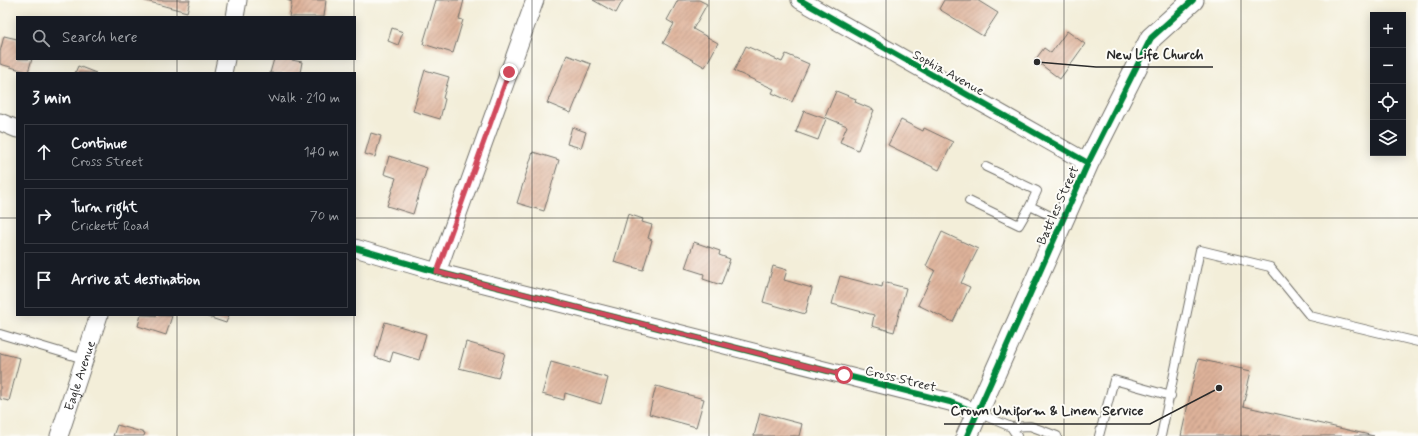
<!DOCTYPE html>
<meta charset="utf-8">
<style>
body{margin:0;font-family:Mynerve,sans-serif;background:#20242c;color:#f1f3f6}
.controls{position:absolute;right:12px;top:12px;display:grid;overflow:hidden;border-radius:0px;box-shadow:0 2px 10px #0003}
.controls button{width:36px;height:36px;display:grid;place-items:center;padding:0;border:0;border-bottom:1px solid #363941;background:#171b24;color:#f1f3f6;font:20px sans-serif}
.stop{position:absolute;width:12px;height:12px;margin:-9px;border:3px solid #d1495b;border-radius:50%;background:#fff}
.stop.end{background:#d1495b;border-color:#fff;box-shadow:0 1px 4px #0008}
.list{margin:0;padding:0;list-style:none}
h2{display:flex;justify-content:space-between;align-items:center;height:52px;margin:0;padding:0 16px;font-size:17px}
h2 small{font-size:13px;font-weight:400;color:#9ea1a6}
.list li{display:grid;grid-template-columns:26px 1fr auto;gap:12px;align-items:center;box-sizing:border-box;height:56px;margin:0 8px 8px;padding:0 8px;border:1px solid #363941;border-radius:0px}
.list b{display:block;font-size:15px;white-space:nowrap}
.list p{margin:0;font-size:13px;white-space:nowrap;color:#9ea1a6}
.list em{font-size:13px;font-style:normal;color:#9ea1a6}
.icon{flex:none;width:22px;height:22px;fill:none;stroke:currentColor;stroke-width:2;stroke-linecap:round;stroke-linejoin:round}
.map{position:relative;flex:none;width:1418px;height:436px;overflow:hidden}
.search{position:absolute;background:#171b24;box-shadow:0 2px 10px #0003;left:16px;top:16px;width:340px;height:44px;display:flex;align-items:center;gap:10px;box-sizing:border-box;padding:0 14px;border-radius:0px;color:#9ea1a6;font-size:15px}
.panel{position:absolute;background:#171b24;box-shadow:0 2px 10px #0003;left:16px;top:72px;width:340px;height:244px;border-radius:0px}
.map>svg:first-child{display:block}
.building{fill:url(#building-hatch)}
.lines{fill:none;stroke-linecap:round;stroke-linejoin:round}
.service-casing{stroke:#716f68;stroke-width:10}
.minor-casing{stroke:#716f68;stroke-width:19}
.tertiary-casing{stroke:#716f68;stroke-width:23}
.service{stroke:#fff;stroke-width:8}
.minor{stroke:#fff;stroke-width:17}
.tertiary{stroke:#fff;stroke-width:21}
.cycleway-casing{stroke:#fdfcf7;stroke-width:8}
.cycleway{stroke:#00873e;stroke-width:6}
.route{stroke:#d1495b;stroke-width:5}
.grid{fill:none;stroke:#2b2b2b;stroke-width:1;stroke-opacity:0.55}
.labels{text-anchor:middle;stroke-width:4;stroke-linejoin:round;paint-order:stroke}
.street-label{font-size:13px;fill:#2b2b2b;stroke:#fdfcf7}
.leader{fill:none;stroke:#2b2b2b;stroke-width:1.5}
.callout-dot{fill:#2b2b2b;stroke:#fdfcf7;stroke-width:1.5}
.callout-label{font-size:14px;text-anchor:middle;font-weight:bold;fill:#2b2b2b;stroke:#fdfcf7;stroke-width:4;stroke-linejoin:round;paint-order:stroke}
</style>
<div class="map">
<svg width="1418" height="436" viewBox="0 0 1418 436">
<defs>
<pattern id="building-hatch" width="6" height="6" patternUnits="userSpaceOnUse"><rect width="6" height="6" fill="#deb29a"/><path d="M-1 1l2-2M0 6l6-6M5 7l2-2" fill="none" stroke="#b4917e"/></pattern>
</defs>
<rect width="100%" height="100%" fill="#fdfcf7"/>
<filter id="ink" filterUnits="userSpaceOnUse"><feTurbulence type="fractalNoise" baseFrequency=".025" numOctaves="2"/><feDisplacementMap in="SourceGraphic" scale="8" xChannelSelector="R" yChannelSelector="G"/><feConvolveMatrix kernelMatrix="1 2 1 2 8 2 1 2 1" color-interpolation-filters="sRGB"/></filter>
<filter id="wash" filterUnits="userSpaceOnUse"><feTurbulence type="fractalNoise" baseFrequency=".012" numOctaves="4" result="noise"/><feDisplacementMap in="SourceGraphic" scale="16" xChannelSelector="R" yChannelSelector="G"/><feGaussianBlur stdDeviation="0.9" result="paint"/><feColorMatrix in="noise" values="0 0 0 0 0 0 0 0 0 0 0 0 0 0 0 0 0 1.4 0 .05"/><feComposite in="paint" operator="in"/></filter>
<g filter="url(#wash)">
<rect width="100%" height="100%" fill="#f3eed9"/>
<g id="blocks">
<path class="building" d="M142 0H190L187 12Z
M287 0H326L324 17H289L292 2Z
M436 0H464L459 19 463 20 453 53 423 44Z
M593 0H623L616 13Z
M678 0H699L707 4 693 29 718 43 705 67 663 43 674 24 667 20Z
M944 0H977L998 13 983 36 939 9Z
M392 28 403 32 398 45 388 41Z
M1067 31 1085 44 1060 79 1035 60 1044 48 1051 53Z
M4 36 17 39V59H32L28 72 0 64V52Z
M746 46 782 62 786 54 809 64 792 102 772 93 774 89 734 71Z
M567 55 591 64 571 113 547 103Z
M274 59H287L302 62 300 73H270Z
M78 66 96 73H75Z
M425 70 449 77 443 98 445 99 440 119 413 111Z
M836 91 856 99 855 102 874 110 858 150 840 142 847 126 825 117Z
M804 111 826 119 818 140 796 132Z
M901 120 923 131 924 128 953 142 939 170 888 145Z
M572 127 586 132 581 148 567 144Z
M371 133 381 136 375 157 365 154Z
M533 152 559 160 544 211 517 203Z
M389 156 427 168 413 214 387 206 396 178 384 174Z
M628 214 643 219 642 222 652 225 648 238 652 240 643 270 614 262Z
M942 232 978 249 961 283 970 287 953 322 918 305 935 270 926 266Z
M694 242 720 251 719 255 730 259 721 285 703 279 704 274 685 268Z
M773 266 787 270 784 280 812 288 805 314 763 302Z
M840 276 882 287 883 282 906 288 894 332 872 326 874 315 832 304Z
M141 315 172 316 166 335 138 326Z
M205 315H229L226 323 205 316Z
M385 322 426 334 419 360 393 352 390 362 375 357Z
M466 342 505 353 498 378 459 368Z
M0 353 20 358 9 401 0 399Z
M1198 359 1251 371 1243 406 1374 436H1181Z
M551 362 608 378 601 404 565 393 564 400 542 394Z
M656 386 704 399 696 427 649 414Z
M760 413 802 424 799 436H754Z
M117 425 145 433 144 436H113Z"/>
</g>
</g>
<g filter="url(#ink)">
<use href="#blocks" fill-opacity="0" stroke="#716f68" stroke-width="1"/>
<g class="lines">
<defs>
<path id="service" d="M986 167 1037 191 1030 206 1061 221
M969 201 1019 225 1030 206
M0 334 84 359
M978 413 1011 427 1030 426 1057 436
M1011 427 1017 436
M1099 436 1114 380 1171 396
M1161 436 1200 250 1270 267 1310 316 1418 342"/>
<g id="minor">
<path d="M800 0 1088 163"/>
<path d="M235 17 238 0"/>
<path d="M223 73 226 59"/>
<path d="M0 122 17 129"/>
<path d="M355 248 437 272 950 402 977 413"/>
<path d="M437 272 535 0"/>
<path id="s1" d="M59 436 99 315"/>
</g>
<path id="tertiary" d="M967 436 1088 163 1151 38 1193 0"/>
</defs>
<use href="#service" class="service-casing"/>
<use href="#minor" class="minor-casing"/>
<use href="#tertiary" class="tertiary-casing"/>
<use href="#service" class="service"/>
<use href="#minor" class="minor"/>
<use href="#tertiary" class="tertiary"/>
<defs>
<path id="cycleway" d="M800 0 1088 163
M355 248 437 272 950 402 977 413
M967 436 1088 163 1151 38 1193 0"/>
</defs>
<use href="#cycleway" class="cycleway-casing"/>
<use href="#cycleway" class="cycleway"/>
</g>
</g>
<g class="lines" filter="url(#ink)">
<path class="route" d="M509 72 437 272 844 375"/>
</g>
<path class="grid" d="M177 0V17M354 0V17M532 0V436M709 0V436M886 0V436M1064 0V436M1241 0V436M177 59V73M354 59V73M0 218H17M355 218H1418M177 315V436M354 315V436"/>
<g class="labels">
<g class="street-label">
<text transform="translate(949 72) rotate(29)" y="5">Sophia Avenue</text>
<text transform="translate(1057 205) rotate(-66)" y="5">Battles Street</text>
<text dy="5" stroke="none"><textPath href="#s1" startOffset="64">Eagle Avenue</textPath></text>
<text transform="translate(901 378) rotate(14)" y="5">Cross Street</text>
</g>
</g>
<path class="leader" d="M1037 62L1096 67H1213M1219 388L1150 424H944"/>
<g class="callout-dot">
<circle cx="1037" cy="62" r="4"/>
<circle cx="1219" cy="388" r="4"/>
</g>
<g class="callout-label">
<text x="1155" y="59">New Life Church</text>
<text x="1047" y="415">Crown Uniform &amp; Linen Service</text>
</g>
</svg>
<div class="controls">
<button>+</button>
<button>−</button>
<button><svg class="icon" aria-label="locate" viewBox="0 0 24 24"><circle cx="12" cy="12" r="6"/><path d="M12 2v4M12 18v4M2 12h4M18 12h4"/></svg></button>
<button><svg class="icon" aria-label="layers" viewBox="0 0 24 24"><path d="M12 4l9 5-9 5-9-5zM3 14l9 5 9-5"/></svg></button>
</div>
<div class="stop" style="left:844px;top:375px"></div>
<div class="stop end" style="left:509px;top:72px"></div>
<div class="search"><svg class="icon" aria-label="search" viewBox="0 0 24 24"><circle cx="10" cy="10" r="6"/><path d="M15 15l6 6"/></svg>Search here</div>
<section class="panel">
<h2>3 min<small>Walk · 210 m</small></h2>
<ul class="list">
<li><svg class="icon" aria-label="ahead" viewBox="0 0 24 24"><path d="M12 20V5M6 11l6-6 6 6"/></svg><div><b>Continue</b><p>Cross Street</p></div><em>140 m</em></li>
<li><svg class="icon" aria-label="right" viewBox="0 0 24 24"><path d="M7 20v-9h11M14 6l5 5-5 5"/></svg><div><b>Turn right</b><p>Crickett Road</p></div><em>70 m</em></li>
<li><svg class="icon" aria-label="arrive" viewBox="0 0 24 24"><path d="M6 21V4h12l-3 4 3 4H6"/></svg><div><b>Arrive at destination</b></div></li>
</ul>
</section>
</div>
